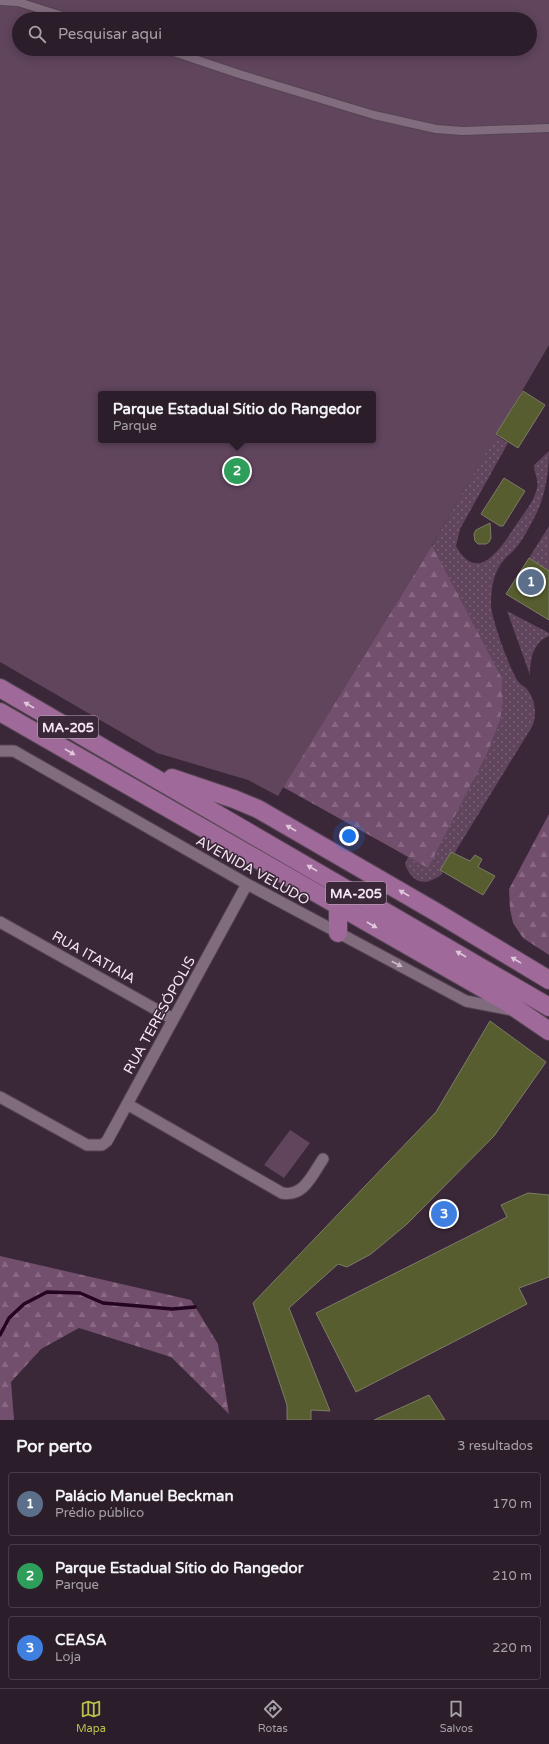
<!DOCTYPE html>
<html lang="pt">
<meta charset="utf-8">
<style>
body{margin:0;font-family:"Varela Round",sans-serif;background:#342632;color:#f1f3f6}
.you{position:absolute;left:349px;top:836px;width:14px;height:14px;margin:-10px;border:3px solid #fff;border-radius:50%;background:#1a73e8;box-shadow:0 0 0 6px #1a73e833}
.badge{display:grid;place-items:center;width:26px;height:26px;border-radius:50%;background:#b6c249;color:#fff;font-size:13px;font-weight:700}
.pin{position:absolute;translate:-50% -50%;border:2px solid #fff;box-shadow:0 1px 4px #0006}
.popup{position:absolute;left:98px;top:391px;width:278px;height:52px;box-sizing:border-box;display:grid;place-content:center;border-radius:4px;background:#2c1d2a;filter:drop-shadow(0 1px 3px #0005);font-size:13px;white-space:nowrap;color:#a6a2a8}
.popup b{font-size:15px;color:#f1f3f6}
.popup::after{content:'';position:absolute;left:50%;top:100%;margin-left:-8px;border:8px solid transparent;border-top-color:#2c1d2a}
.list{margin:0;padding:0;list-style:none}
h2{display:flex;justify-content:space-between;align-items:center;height:52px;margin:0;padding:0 16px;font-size:17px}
h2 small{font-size:13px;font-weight:400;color:#a6a2a8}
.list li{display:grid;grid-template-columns:26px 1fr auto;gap:12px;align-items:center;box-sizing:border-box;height:64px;margin:0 8px 8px;padding:0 8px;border:1px solid #483b47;border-radius:4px}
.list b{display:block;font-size:15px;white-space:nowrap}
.list p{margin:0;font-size:13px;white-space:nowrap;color:#a6a2a8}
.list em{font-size:13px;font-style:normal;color:#a6a2a8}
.icon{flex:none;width:22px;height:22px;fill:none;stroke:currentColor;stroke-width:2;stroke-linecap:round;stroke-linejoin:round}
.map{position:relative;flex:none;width:549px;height:1420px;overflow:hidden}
.search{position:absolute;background:#2c1d2a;box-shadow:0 2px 10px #0003;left:12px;right:12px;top:12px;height:44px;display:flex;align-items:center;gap:10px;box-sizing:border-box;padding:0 14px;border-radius:22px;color:#a6a2a8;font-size:15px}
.sheet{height:268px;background:#2c1d2a}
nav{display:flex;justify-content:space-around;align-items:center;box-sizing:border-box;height:56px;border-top:1px solid #483b47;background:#2c1d2a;font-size:11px;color:#a6a2a8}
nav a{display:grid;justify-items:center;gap:2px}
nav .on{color:#b6c249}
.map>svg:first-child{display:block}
.grass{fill:url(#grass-dots)}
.forest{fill:url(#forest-firs)}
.park{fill:#60455d;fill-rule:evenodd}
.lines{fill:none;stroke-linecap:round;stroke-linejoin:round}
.stream{stroke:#230520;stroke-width:3.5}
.building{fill:#575d2f;stroke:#7a7e64}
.pedestrian-casing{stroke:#544452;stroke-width:10}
.minor-casing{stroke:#544452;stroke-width:13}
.primary-casing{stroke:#544452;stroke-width:20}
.pedestrian{stroke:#816c7e;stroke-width:8}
.minor{stroke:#816c7e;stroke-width:11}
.primary{stroke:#9f6999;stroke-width:18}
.oneway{fill:#dfc8dc}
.oneway2{fill:#ccbcc9}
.labels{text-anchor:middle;stroke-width:3;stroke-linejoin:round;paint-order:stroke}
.shield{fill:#3a2738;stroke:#bcadba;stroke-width:1}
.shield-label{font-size:13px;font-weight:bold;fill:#f4e7f2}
.street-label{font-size:14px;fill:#f4e7f2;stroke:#3a2738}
</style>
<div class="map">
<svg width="549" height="1420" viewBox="0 0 549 1420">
<defs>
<pattern id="grass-dots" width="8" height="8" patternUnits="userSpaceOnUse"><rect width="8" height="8" fill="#60455d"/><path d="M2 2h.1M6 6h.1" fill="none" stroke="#776075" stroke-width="1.8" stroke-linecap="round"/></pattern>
<pattern id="forest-firs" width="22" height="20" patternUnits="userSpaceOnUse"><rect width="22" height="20" fill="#734f6e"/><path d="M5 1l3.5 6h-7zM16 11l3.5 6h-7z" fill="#886883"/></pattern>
</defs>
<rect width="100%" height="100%" fill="#3a2738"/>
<path class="grass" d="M496 435 508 443 460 529 456 546C478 586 501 547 516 525 523 514 534 502 537 488 539 481 534 473 534 465L549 451C549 472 545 499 534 518 529 528 522 541 515 549 512 553 507 556 504 560 493 572 491 590 491 605 492 621 509 666 517 680 519 683 523 686 526 688 535 698 537 712 533 725L441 875C424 887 412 883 405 864L408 857 428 867 487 754 500 721 503 703 502 678 432 545Z
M549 526V571L529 558Z
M507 611 549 633V636C533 642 530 660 530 675Z"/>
<path class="forest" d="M432 545 502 678 503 703 500 721 487 754 428 868 283 787Z
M549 814V955L523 938 513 923 510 909 509 889Z
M0 1256 191 1300 218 1344 229 1414 171 1357 79 1328 41 1349 11 1382 14 1420H0Z"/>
<path class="park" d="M0 0H549V345L432 545 278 796 248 780 157 753 0 662ZM19 19H530V49H19ZM101 394H373V440H101Z
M290 1130 310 1143 284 1178 264 1165Z"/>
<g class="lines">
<path class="stream" d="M0 1335 9 1318 24 1304 47 1292 80 1293 103 1303 139 1306 172 1309 195 1307"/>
</g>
<path class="building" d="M523 391 545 405 518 448 496 434Z
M504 478 525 491 503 526H500L481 514Z
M490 523 491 538 489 542 486 544H478L475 541 474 534 476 530Z
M529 558 549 571V620L506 594Z
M451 852 470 861 475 855 482 859 478 867 495 876 483 895 440 870Z
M490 1021 546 1062 494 1136 407 1224 371 1254 347 1267 338 1264 289 1308 330 1411 311 1410V1420H287V1405L253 1303 436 1112Z
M528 1193 549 1195V1277L519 1288 527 1304 356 1392 316 1313 507 1217 501 1205Z
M429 1395 445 1420H374Z"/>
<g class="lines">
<defs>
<path id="pedestrian" d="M0 1 18 2 72 19
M165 49 239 74 374 115 436 129 463 131 549 128"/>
<path id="minor" d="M0 751H14L247 884 466 1001 512 1010
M0 922 173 1019
M0 1097 87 1145H102L107 1141 247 884
M127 1104 282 1193C304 1197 312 1175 323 1159"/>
<path id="primary" d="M0 688 549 1007
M0 712 505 1001 549 1031
M172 778 234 799 258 809 436 912 549 980
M338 906V933"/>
</defs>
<use href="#pedestrian" class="pedestrian-casing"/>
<use href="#minor" class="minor-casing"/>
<use href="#primary" class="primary-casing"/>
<use href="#pedestrian" class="pedestrian"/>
<use href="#minor" class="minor"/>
<use href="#primary" class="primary"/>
</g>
<defs><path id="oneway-solid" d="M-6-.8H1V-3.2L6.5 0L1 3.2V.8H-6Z"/></defs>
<g class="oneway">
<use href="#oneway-solid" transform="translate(29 705) rotate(-150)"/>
<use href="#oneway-solid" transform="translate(70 752) rotate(30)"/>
<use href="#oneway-solid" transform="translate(291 828) rotate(-150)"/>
<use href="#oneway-solid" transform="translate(312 868) rotate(-150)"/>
<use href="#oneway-solid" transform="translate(404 893) rotate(-150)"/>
<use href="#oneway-solid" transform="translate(372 925) rotate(30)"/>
<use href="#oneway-solid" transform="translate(461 954) rotate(-150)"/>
<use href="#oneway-solid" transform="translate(516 960) rotate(-149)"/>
</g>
<use class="oneway2" href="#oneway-solid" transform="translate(397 964) rotate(28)"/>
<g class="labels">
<g class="shield">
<rect x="38" y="716" width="60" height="22" rx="3"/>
<rect x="326" y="882" width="60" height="22" rx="3"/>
</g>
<g class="shield-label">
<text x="68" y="732">MA-205</text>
<text x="356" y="898">MA-205</text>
</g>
<g class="street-label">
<text transform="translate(253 870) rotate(29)" y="5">AVENIDA VELUDO</text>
<text transform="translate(94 957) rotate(29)" y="5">RUA ITATIAIA</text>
<text transform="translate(159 1015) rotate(-61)" y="5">RUA TERESÓPOLIS</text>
</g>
</g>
</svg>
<div class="you"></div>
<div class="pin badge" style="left:531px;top:582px;background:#5c6f8a">1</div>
<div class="pin badge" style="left:237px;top:471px;background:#2e9e5b">2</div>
<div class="popup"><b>Parque Estadual Sítio do Rangedor</b>Parque</div>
<div class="pin badge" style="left:444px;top:1214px;background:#3f7fe0">3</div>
<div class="search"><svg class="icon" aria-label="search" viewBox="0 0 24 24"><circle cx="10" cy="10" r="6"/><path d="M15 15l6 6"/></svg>Pesquisar aqui</div>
</div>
<section class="sheet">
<h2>Por perto<small>3 resultados</small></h2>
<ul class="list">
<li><span class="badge" style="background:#5c6f8a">1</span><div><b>Palácio Manuel Beckman</b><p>Prédio público</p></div><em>170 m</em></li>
<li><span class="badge" style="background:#2e9e5b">2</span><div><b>Parque Estadual Sítio do Rangedor</b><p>Parque</p></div><em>210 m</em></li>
<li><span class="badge" style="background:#3f7fe0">3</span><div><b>CEASA</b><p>Loja</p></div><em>220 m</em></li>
</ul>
</section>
<nav>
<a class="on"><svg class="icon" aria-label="map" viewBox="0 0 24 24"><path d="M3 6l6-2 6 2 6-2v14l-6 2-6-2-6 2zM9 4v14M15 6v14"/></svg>Mapa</a>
<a><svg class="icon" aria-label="directions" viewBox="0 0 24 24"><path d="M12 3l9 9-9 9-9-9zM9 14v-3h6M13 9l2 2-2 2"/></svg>Rotas</a>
<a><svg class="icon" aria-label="saved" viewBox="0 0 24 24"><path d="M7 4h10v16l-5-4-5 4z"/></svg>Salvos</a>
</nav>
